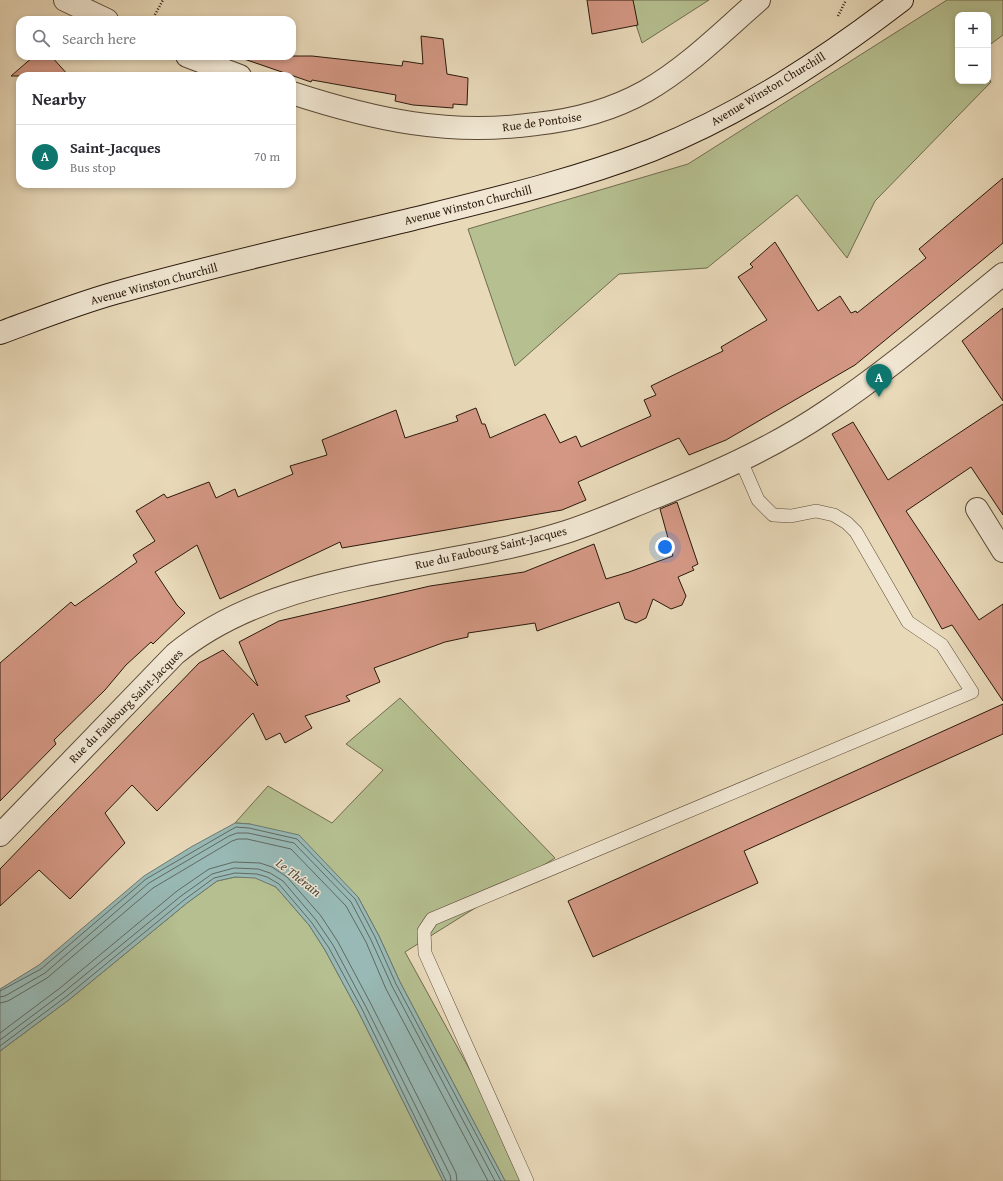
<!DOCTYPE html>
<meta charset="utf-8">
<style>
body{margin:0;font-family:"Gentium Book Plus",serif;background:#f2f2f3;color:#2b2b33}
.controls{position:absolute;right:12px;top:12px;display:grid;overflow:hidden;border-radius:8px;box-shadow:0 2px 6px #0003}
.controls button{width:36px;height:36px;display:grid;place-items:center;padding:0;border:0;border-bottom:1px solid #e1e1e2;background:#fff;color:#2b2b33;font:20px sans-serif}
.you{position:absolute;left:665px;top:547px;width:14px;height:14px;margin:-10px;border:3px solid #fff;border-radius:50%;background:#1a73e8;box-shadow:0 0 0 6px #1a73e833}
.badge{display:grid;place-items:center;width:26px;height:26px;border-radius:50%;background:#0f766e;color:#fff;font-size:13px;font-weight:700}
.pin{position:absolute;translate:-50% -33px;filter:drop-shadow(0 1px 2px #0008)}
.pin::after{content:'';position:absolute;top:21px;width:14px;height:12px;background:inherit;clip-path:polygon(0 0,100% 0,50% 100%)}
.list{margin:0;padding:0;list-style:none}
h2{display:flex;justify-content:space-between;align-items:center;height:52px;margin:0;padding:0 16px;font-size:17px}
h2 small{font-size:13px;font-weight:400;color:#7c7c81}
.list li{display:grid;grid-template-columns:26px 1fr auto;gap:12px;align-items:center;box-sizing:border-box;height:64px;padding:0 16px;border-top:1px solid #e1e1e2}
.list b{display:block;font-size:15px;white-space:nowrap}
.list p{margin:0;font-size:13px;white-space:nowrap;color:#7c7c81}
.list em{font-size:13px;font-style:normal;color:#7c7c81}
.icon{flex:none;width:22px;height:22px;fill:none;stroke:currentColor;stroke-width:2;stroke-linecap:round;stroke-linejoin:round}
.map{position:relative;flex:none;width:1003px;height:1181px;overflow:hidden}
.search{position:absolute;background:#fff;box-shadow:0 2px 6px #0003;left:16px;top:16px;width:280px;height:44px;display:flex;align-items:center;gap:10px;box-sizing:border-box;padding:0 14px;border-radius:12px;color:#7c7c81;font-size:15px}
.panel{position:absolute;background:#fff;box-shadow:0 2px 6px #0003;left:16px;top:72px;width:280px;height:116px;border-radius:12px}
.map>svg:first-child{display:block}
.green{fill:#b5bf90;stroke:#706c4e}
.water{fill:#98b9b5;stroke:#6c7971}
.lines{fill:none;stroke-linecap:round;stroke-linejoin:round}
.shore{stroke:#616960;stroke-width:1}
.building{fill:#d39783;stroke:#2a190c}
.service-casing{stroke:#5a4937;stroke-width:14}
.minor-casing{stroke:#5a4937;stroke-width:24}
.tertiary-casing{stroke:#5a4937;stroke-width:24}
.secondary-casing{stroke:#2a190c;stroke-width:24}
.path{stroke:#2a190c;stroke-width:2.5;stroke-dasharray:1 2;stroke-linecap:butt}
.service{stroke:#f0e6d2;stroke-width:13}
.minor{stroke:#f0e6d2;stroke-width:22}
.tertiary{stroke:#f0e6d2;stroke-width:22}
.secondary{stroke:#f0e6d2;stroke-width:22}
.labels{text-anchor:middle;stroke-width:3;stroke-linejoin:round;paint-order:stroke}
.street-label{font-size:12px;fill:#2a190c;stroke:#f0e6d2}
.water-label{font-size:13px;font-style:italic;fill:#4b493f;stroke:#f0e6d2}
</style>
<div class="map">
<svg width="1003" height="1181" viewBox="0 0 1003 1181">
<rect width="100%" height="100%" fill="#e8d9b9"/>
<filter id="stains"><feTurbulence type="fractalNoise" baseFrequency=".005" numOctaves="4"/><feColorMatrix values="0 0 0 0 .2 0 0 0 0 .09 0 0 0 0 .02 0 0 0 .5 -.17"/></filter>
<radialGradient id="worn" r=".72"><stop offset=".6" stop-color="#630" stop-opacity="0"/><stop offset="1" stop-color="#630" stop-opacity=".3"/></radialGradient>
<path class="green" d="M628 0H709L642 43Z
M947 0H1003V35L988 46V15H958V81H988V77L991 82 875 201 847 258 797 195 707 268 619 274 515 366 468 229 688 164Z
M400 698 555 858 405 952 531 1181H505L400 982 379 936 358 897 339 879 250 824 235 823 268 786 332 823 383 770 346 744Z
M235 877H255L276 887 309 925 325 950 358 1011 443 1181H0V1051L70 999 187 903 217 881Z"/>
<path class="water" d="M235 823 250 824 299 835 358 897 379 936 400 982 505 1181H443L358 1011 325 950 309 925 276 887 255 878 235 877 217 881 187 903 70 999 0 1051V989L39 965 144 876 191 847Z"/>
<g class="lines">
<path class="shore" d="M0 991 41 969 146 879 227 832 236 827 249 828 297 839 355 899 375 937 396 984 501 1181
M0 997 5 996 45 973 149 883 229 836 237 833H248L294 843 351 902 371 940 392 986 495 1181
M0 1003 8 1001 47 978 153 888 232 841 238 839H247L291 849 346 906 366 942 386 989 488 1181
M0 1033 60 988 177 891 209 869 234 862 260 863 272 867 287 877 321 916 338 942 371 1004 456 1173 457 1181
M0 1040 64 992 181 896 212 874 234 868 258 869 270 873 283 881 316 920 333 945 366 1007 450 1175 451 1181
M0 1046 67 996 184 900 214 878 235 873 257 874 267 877 279 884 312 923 329 948 362 1009 446 1181"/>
</g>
<path class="building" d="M587 0H633L638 25 592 34Z
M421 36 443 39 447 74 468 78 467 105 453 104V108L413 105 395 101 396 95 312 80 311 82 244 59V56H312L402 66 403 61 423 64Z
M34 56H51L69 76H11Z
M1003 178V243L855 365 726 440 689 455 679 438 628 460 578 482 586 500 562 510 342 548 340 542 220 599 197 545 155 572 177 605 185 613 153 644 151 642 126 665 105 690 54 740 56 744 0 801V663L71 602 75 606 137 562 133 555 155 541 136 511 164 494 167 498 209 482 216 498 235 489 238 497 293 474 290 466 327 455 322 440 396 410 405 438 458 421 456 416 476 408 482 424H485L490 438 545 414 560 443 576 436 581 447 651 416 644 400 656 395 651 386 723 351 721 347 767 320 738 277 753 267 750 264 775 242 818 311 840 296 851 313 856 311 857 313 926 258 919 249Z
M1003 308V401L962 341Z
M1003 404V515L971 467 906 511 979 620 1003 604V701L952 625 942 629 832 434 853 422 888 480Z
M677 502 698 564 692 567 694 570 678 577 686 596 682 605 671 609 653 599 646 618 636 623 625 619 619 602 537 631 535 623 468 633V637L445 642 374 668 380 682 346 696 350 701 305 716 312 728 285 743 280 733 266 740 253 713 157 811 132 785 105 813 125 843 70 899 39 870 0 906V869L199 663 223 650 258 686 239 642 279 621 430 586 524 572 594 544 606 579 629 572 673 556 660 509Z
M1003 704V734L744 851 758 883 593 957 568 901Z"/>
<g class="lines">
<defs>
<path id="service" d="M527 1181 425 953 424 931 432 919 972 692 942 645 908 622 856 532 847 523 834 515 816 511 791 516 773 515 758 500 741 461"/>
<path id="minor" d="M977 509 1003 551
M0 835 175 654C279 568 441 572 566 532 594 523 621 511 648 500 711 475 771 449 827 411 889 370 945 321 1003 274"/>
<path id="tertiary" d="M65 0 107 20
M187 56 240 76
M292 93C375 120 449 136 536 124 575 120 612 110 646 91 688 67 723 31 759 0"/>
<path id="secondary" d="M0 333C38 319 76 304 115 293 214 265 314 243 413 219 494 199 575 180 652 150 742 114 825 59 902 0"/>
</defs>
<use href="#service" class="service-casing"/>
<use href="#minor" class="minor-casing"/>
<use href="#tertiary" class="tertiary-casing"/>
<use href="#secondary" class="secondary-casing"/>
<path class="path" d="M838 16 846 0
M152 20 163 0"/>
<use href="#service" class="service"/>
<use href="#minor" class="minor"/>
<use href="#tertiary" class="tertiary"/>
<use href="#secondary" class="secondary"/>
</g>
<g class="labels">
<g class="street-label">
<text transform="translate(768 89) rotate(-31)" y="4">Avenue Winston Churchill</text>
<text transform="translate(542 122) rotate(-8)" y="4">Rue de Pontoise</text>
<text transform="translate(468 205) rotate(-14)" y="4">Avenue Winston Churchill</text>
<text transform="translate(154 284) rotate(-15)" y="4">Avenue Winston Churchill</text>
<text transform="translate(491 548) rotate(-13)" y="4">Rue du Faubourg Saint-Jacques</text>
<text transform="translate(126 706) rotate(-45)" y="4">Rue du Faubourg Saint-Jacques</text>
</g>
<g class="water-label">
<text transform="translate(299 877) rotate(38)" y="5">Le Thérain</text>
</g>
</g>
<rect width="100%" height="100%" filter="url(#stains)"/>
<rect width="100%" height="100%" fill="url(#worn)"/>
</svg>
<div class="controls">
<button>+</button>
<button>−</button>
</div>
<div class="you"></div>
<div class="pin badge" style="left:879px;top:397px">A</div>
<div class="search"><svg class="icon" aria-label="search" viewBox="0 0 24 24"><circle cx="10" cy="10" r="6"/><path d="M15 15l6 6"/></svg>Search here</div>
<section class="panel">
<h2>Nearby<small></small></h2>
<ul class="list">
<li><span class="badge">A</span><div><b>Saint-Jacques</b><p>Bus stop</p></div><em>70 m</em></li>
</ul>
</section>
</div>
